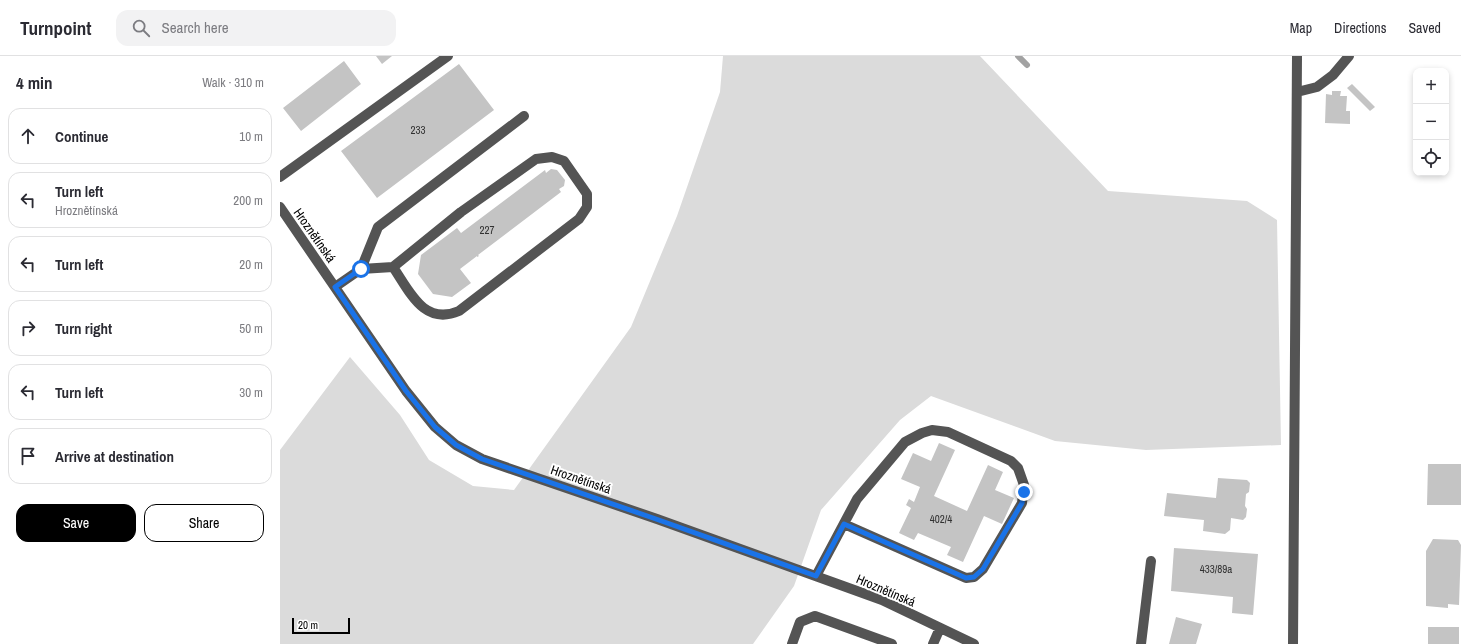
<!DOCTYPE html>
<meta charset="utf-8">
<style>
body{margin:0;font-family:"Archivo Narrow",sans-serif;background:#f2f2f3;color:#2b2b33}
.controls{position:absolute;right:12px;top:12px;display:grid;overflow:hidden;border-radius:8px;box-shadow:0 2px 6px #0003}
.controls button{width:36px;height:36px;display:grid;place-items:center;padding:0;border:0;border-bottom:1px solid #e1e1e2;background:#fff;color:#2b2b33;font:20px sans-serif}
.scale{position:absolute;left:12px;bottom:10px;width:58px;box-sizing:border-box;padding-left:4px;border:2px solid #000;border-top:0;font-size:11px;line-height:14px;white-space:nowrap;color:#000;-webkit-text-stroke:3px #fff;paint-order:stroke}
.stop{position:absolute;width:12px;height:12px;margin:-9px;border:3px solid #1a73e8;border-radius:50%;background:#fff}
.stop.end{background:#1a73e8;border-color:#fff;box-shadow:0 1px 4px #0008}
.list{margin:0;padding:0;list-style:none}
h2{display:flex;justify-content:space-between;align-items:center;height:52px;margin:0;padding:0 16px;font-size:17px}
h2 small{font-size:13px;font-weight:400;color:#7c7c81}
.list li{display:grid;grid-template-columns:26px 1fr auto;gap:12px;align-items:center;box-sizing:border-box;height:56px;margin:0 8px 8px;padding:0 8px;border:1px solid #e1e1e2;border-radius:12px}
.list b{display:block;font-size:15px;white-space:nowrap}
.list p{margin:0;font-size:13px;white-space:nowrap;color:#7c7c81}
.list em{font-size:13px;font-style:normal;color:#7c7c81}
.actions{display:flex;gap:8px;padding:12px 16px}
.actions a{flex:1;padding:9px 0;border:1px solid #000;border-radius:12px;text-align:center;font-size:14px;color:#000}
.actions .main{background:#000;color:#fff}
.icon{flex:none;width:22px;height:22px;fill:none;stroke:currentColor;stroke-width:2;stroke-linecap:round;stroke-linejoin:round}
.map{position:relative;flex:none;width:1181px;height:588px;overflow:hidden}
header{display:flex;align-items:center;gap:24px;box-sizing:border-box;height:56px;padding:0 20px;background:#fff;border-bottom:1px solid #e1e1e2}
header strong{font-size:19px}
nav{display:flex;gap:22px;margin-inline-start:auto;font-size:14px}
.search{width:280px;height:36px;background:#f2f2f3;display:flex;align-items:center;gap:10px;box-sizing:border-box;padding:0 14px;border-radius:12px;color:#7c7c81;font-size:15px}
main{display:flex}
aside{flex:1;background:#fff}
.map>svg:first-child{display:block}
.green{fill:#dbdbdb}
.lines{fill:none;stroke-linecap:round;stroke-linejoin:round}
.stream{stroke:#a2a2a2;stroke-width:6}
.building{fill:#c4c4c4}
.minor{stroke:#545454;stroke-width:10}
.route{stroke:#1a73e8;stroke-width:5}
.labels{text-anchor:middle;stroke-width:4;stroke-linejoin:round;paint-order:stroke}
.number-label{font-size:11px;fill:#313131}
.street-label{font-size:13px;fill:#000;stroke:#fff}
</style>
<header>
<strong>Turnpoint</strong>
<div class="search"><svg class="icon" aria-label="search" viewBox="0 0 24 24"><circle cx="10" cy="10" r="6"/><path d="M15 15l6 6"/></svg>Search here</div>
<nav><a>Map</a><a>Directions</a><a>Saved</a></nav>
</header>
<main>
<aside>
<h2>4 min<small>Walk · 310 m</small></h2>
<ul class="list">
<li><svg class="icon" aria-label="ahead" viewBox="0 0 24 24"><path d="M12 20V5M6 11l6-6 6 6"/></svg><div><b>Continue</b></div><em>10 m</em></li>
<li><svg class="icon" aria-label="left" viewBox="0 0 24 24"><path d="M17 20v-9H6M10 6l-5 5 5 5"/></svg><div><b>Turn left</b><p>Hroznětínská</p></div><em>200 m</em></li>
<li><svg class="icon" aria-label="left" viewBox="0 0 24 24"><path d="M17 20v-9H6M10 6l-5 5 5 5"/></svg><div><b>Turn left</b></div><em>20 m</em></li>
<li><svg class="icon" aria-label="right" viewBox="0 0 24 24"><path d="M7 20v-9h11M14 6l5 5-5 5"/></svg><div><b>Turn right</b></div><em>50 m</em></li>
<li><svg class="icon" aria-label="left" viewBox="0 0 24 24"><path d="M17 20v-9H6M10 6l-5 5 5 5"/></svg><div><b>Turn left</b></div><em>30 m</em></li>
<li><svg class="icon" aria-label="arrive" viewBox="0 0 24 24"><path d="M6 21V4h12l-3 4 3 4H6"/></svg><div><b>Arrive at destination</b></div></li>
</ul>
<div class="actions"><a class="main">Save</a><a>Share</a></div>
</aside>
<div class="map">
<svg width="1181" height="588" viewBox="0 0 1181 588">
<rect width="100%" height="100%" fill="#fff"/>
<path class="green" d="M443 0H700L828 135 967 145 997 164 1001 389 866 394 775 385 651 340 620 364 541 454 514 530 473 588H0V394L70 301 120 359 149 404 193 430 234 434 351 271 397 160 440 36Z"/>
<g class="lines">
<path class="stream" d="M738 0 747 9"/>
</g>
<path class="building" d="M96 0H112L102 8Z
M64 5 81 28 21 75 3 52Z
M179 8 214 54 97 142 61 95Z
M1072 28 1095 51 1090 55 1067 32Z
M1052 35H1061L1060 40H1067L1066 55H1070V68L1045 67 1046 38 1052 39Z
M271 113 277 114 285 124 284 130 279 133 281 136 198 199 199 200 197 201V200L180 213 191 227 172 241 153 238 138 218 141 199 177 172 181 177 265 114 266 117Z
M659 387 675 394 654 440 687 455 708 409 723 416 715 434 734 442 722 468 704 460 683 506 667 499 671 491 638 477 634 484 619 477 631 452 626 449 629 443 634 446 640 431 621 423 633 397 651 405Z
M1148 408H1181V449H1147Z
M938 422 967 424 970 427 969 436 966 438 965 450 967 453 966 461 963 464 951 462 950 474 945 478 923 475 924 464 884 460 887 437 936 442Z
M1153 483 1178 484 1181 489 1179 549 1168 548V552L1146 550V495Z
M894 492 978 498 973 559 952 557 953 541 891 535Z
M896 561 922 568 916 588H889Z
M1148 571H1179V588H1148Z"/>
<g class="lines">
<path class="minor" d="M1017 36 1037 31 1053 19 1069 0
M0 121 168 0
M0 151 126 335 155 371 176 389 202 403 377 463 602 544 694 588
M81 213 98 171 244 60
M55 231 81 213 113 211C130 236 144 270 179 255L299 163 307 151V138L284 105 272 101 256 103 181 156 113 211
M536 520 577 443 625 386 642 377 652 374 668 376 731 405 738 412 744 429 742 447 703 513 694 521 686 522 564 468
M512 588 520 566 535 560 612 588
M653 588 660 572
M861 588 871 505
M1013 588 1017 0"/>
</g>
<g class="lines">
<path class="route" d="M81 213 55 231 126 335 155 371 176 389 202 403 376 463 536 520 564 468 686 522 694 521 703 513 742 447 744 436"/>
</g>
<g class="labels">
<g class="number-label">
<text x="138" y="78">233</text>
<text x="207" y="178">227</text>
<text x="661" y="467">402/4</text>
<text x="936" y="517">433/89a</text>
</g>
<g class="street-label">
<text transform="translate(35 179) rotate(55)" y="5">Hroznětínská</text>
<text transform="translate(301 423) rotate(19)" y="5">Hroznětínská</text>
<text transform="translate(606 534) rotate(23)" y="5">Hroznětínská</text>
</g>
</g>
</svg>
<div class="controls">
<button>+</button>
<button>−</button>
<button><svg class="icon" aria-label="locate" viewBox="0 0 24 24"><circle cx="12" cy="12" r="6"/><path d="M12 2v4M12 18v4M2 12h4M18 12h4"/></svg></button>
</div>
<div class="scale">20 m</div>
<div class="stop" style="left:81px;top:213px"></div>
<div class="stop end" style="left:744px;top:436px"></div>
</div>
</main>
